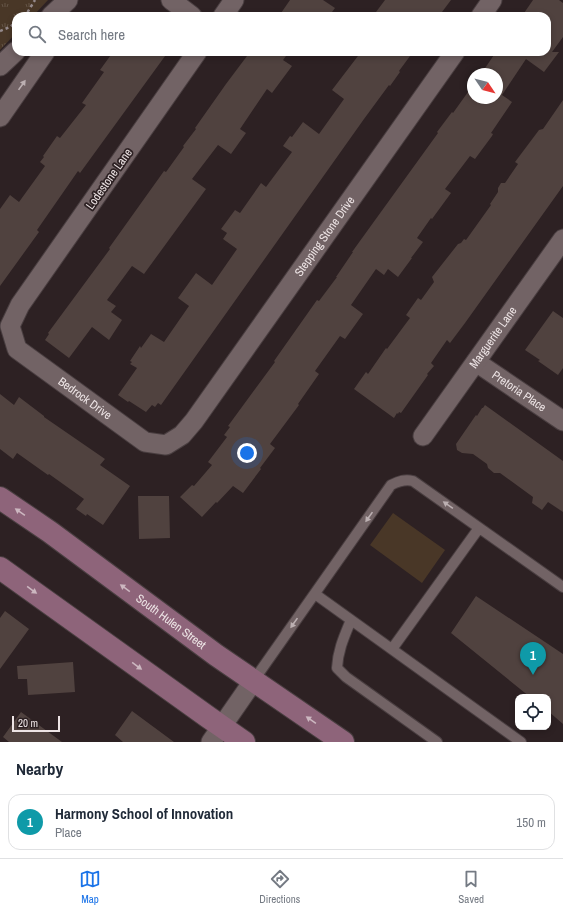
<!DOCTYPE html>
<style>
body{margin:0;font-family:"Archivo Narrow",sans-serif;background:#f2f2f3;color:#1f2937}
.controls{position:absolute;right:12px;bottom:12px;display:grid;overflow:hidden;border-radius:8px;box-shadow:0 2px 6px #0003}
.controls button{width:36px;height:36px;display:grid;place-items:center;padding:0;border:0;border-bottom:1px solid #e0e1e3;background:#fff;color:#1f2937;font:20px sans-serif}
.compass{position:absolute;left:467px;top:68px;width:36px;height:36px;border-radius:50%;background:#fff;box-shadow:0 2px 6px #0003;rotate:125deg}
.scale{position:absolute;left:12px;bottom:10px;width:48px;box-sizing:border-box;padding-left:4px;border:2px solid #ede4e5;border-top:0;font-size:11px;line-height:14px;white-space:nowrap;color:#ede4e5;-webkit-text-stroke:3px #2d2123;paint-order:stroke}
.you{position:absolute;left:247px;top:453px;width:14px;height:14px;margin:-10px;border:3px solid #fff;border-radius:50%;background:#1a73e8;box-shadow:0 0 0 6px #1a73e833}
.badge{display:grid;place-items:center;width:26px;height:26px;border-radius:50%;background:#1a73e8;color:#fff;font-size:13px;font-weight:700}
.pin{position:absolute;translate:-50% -33px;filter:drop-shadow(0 1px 2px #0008)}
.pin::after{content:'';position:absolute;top:21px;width:14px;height:12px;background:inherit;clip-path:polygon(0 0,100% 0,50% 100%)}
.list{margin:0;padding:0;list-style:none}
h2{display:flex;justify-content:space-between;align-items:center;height:52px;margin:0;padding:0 16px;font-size:17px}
h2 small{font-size:13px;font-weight:400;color:#747a83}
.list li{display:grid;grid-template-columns:26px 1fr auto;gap:12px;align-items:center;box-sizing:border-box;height:56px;margin:0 8px 8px;padding:0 8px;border:1px solid #e0e1e3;border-radius:12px}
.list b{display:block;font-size:15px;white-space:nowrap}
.list p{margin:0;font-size:13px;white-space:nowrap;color:#747a83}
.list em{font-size:13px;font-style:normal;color:#747a83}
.icon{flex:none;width:22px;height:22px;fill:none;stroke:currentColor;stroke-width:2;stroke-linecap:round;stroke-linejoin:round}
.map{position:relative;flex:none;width:563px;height:742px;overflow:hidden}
.search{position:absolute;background:#fff;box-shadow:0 2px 6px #0003;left:12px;right:12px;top:12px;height:44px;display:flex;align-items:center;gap:10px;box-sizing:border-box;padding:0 14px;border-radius:12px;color:#747a83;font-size:15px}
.sheet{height:116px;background:#fff}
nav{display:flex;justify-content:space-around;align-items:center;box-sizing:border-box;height:56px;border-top:1px solid #e0e1e3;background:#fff;font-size:11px;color:#747a83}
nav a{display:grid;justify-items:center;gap:2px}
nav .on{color:#1a73e8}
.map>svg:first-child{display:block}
.park{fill:url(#park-tufts)}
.garden{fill:#493727}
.building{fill:#50423f}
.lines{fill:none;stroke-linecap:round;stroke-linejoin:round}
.lane-casing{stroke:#493e40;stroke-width:12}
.street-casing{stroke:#493e40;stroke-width:21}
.secondary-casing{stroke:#493e40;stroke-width:24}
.path{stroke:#958a8c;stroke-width:2.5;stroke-dasharray:3 3;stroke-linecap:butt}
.lane{stroke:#726365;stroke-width:10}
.street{stroke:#726365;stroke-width:19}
.secondary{stroke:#8e647a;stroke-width:22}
.oneway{fill:#bcb0b2}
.oneway2{fill:#ccb7c0}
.labels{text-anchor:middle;stroke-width:3.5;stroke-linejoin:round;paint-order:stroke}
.street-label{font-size:12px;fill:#ede4e5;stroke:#2d2123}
</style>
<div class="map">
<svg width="563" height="742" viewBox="0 0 563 742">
<defs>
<pattern id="park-tufts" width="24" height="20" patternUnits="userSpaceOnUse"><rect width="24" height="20" fill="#493727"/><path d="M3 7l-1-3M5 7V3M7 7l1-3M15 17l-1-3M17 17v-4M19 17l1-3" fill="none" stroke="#645446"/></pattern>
</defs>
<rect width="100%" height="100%" fill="#2d2123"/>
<path class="park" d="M0 0H48L33 16H16V33L0 50Z"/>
<path class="garden" d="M393 513 445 550 422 583 370 545Z"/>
<path class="building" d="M290 0H323L335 8 329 16H279Z
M385 0H451L439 16H373Z
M533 0H559L563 3V37L552 52H559L544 72 526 59 502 95 512 102 491 133 493 134 492 136 475 159 470 156 445 189 451 193 432 219 431 218 417 238 423 242 411 258H412L398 277 388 269 384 275 376 269 351 305 363 314 345 339 340 336 315 371 319 374 298 404 299 405 270 444 275 448 260 468 261 469 243 493 233 486 217 503 216 502 202 517 180 497 192 485 194 486 212 465 208 462 227 437 224 435 230 427 228 426 275 362 274 361 317 300 319 301 337 277H336L353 252H352L438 133 437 132 452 112 453 113 473 85V98H497V74H481L496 52H547V16H522Z
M113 52H168L80 173 78 171 37 230 39 232 0 286V209L10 195 19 202 45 166 40 162 44 157 43 156 57 136 60 138 86 105 82 103 104 72 100 70Z
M250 52H289L283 60 292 66 272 93 267 89 240 129 246 133 231 154 218 145 192 179 206 189 144 274 132 266 107 300 116 306 111 312 122 320 109 340 92 327 69 358 45 340 49 334 48 333 110 249 109 248 164 171 166 172 184 147 183 146 196 129 195 128 226 84Z
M361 52H413L399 71 400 72 390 86 389 85 364 119 161 405 158 403 155 407 152 405 146 412 129 401 128 402 118 395 137 368 130 364 132 362 130 361 140 346 141 348 151 334 164 342 189 306 178 298 196 273 212 285 237 249 223 239 227 233 221 229 235 210 240 213 261 183 266 187 292 152 283 146 290 136 292 137 303 122 319 134 344 99 332 90Z
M563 100V186L465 323 450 343 447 340 431 363 434 366 427 374 428 375 401 413 399 412 398 414 397 413 394 418 354 389 366 372 368 374 386 348 387 349 404 326 410 318 406 315 418 298 421 300 434 282 432 277 458 244 461 243 464 239 466 240 491 205 490 204 498 192V188L501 183H505L518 164 515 162 539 130 543 129Z
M553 311 563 318V368L558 375 538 361 540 360 525 350Z
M0 394 14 405 19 397 44 416V417L105 459 100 465 130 486 103 525 87 514 86 516 76 509 84 499 49 474 48 475 17 453 13 459 0 449Z
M485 405 563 461V512L548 502 542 510 532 503 533 497 500 473H494L488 468 487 464 473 454 462 453 457 450 456 444 476 415 477 416 482 408H483Z
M138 496H169L170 538 139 539Z
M476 596 563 654V724L548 711V697H530L451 633Z
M5 611 29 629 0 669V618Z
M73 662 75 692 28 695 27 679H18L17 666Z
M132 711 174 742H123L115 735Z
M21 712 62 742H9L3 737Z"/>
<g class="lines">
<defs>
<path id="lane" d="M315 594 521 742
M351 620C344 637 338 650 337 668L346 677 437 742
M392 649 479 528
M254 680 391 485C399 481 405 479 413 481L563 587"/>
<g id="street">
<path d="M171 0 192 16"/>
<path d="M51 16 68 0"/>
<path d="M223 16 234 0"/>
<path d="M481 16 492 0"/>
<path id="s1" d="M197 52 20 305 10 326 17 349 145 442 166 445 182 435 194 421 455 52"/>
<path d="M0 66 16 51"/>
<path d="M0 117 45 52"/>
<path id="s2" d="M476 362 563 421"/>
<path id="s3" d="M423 436 563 239"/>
<path d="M211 742 254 680"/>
</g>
<g id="secondary">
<path id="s4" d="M0 498 50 532 216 655 343 742"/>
<path d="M0 568 208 717 244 742"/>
</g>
</defs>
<use href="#lane" class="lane-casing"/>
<use href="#street" class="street-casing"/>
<use href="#secondary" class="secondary-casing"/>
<path class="path" d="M23 16 27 13 35 0
M0 31 10 27 16 22"/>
<use href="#lane" class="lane"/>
<use href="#street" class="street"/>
<use href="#secondary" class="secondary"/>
</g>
<defs><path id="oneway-solid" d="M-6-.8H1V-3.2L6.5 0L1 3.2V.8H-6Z"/></defs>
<g class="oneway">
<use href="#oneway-solid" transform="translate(22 85) rotate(-55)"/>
<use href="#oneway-solid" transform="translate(448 505) rotate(-145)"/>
<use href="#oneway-solid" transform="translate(369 517) rotate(125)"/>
<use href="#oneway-solid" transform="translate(294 623) rotate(125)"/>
</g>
<g class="oneway2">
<use href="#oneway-solid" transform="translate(20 512) rotate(-145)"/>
<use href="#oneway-solid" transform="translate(125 588) rotate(-144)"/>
<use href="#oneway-solid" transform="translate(32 590) rotate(36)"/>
<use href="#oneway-solid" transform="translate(137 666) rotate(36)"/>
<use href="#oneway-solid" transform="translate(311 720) rotate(-145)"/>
</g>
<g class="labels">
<g class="street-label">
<text transform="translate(109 179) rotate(-55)" y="4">Lodestone Lane</text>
<text dy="4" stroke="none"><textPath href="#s1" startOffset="799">Stepping Stone Drive</textPath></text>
<text dy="4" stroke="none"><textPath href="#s3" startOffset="121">Marguerite Lane</textPath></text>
<text dy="4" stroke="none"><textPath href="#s2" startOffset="52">Pretoria Place</textPath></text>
<text dy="4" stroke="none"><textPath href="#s1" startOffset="440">Bedrock Drive</textPath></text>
<text dy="4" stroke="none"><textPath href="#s4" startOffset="211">South Hulen Street</textPath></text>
</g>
</g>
</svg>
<div class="controls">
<button><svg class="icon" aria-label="locate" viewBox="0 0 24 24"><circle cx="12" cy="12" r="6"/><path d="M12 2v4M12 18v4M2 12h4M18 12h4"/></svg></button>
</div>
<svg class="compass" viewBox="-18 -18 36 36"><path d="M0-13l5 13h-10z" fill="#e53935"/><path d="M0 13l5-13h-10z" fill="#747a83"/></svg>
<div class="scale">20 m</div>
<div class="you"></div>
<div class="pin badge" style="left:533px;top:675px;background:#0f9aa8">1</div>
<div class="search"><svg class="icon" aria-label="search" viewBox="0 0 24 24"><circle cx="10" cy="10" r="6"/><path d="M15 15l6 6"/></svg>Search here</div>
</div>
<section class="sheet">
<h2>Nearby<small></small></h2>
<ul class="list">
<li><span class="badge" style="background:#0f9aa8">1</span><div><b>Harmony School of Innovation</b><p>Place</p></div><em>150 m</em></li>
</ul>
</section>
<nav>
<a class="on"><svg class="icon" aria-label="map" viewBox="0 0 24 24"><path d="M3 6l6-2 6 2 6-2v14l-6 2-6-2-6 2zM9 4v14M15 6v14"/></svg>Map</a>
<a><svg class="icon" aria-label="directions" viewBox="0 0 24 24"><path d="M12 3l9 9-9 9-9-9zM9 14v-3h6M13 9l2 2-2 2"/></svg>Directions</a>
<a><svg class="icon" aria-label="saved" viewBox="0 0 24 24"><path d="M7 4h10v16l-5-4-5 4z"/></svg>Saved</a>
</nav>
